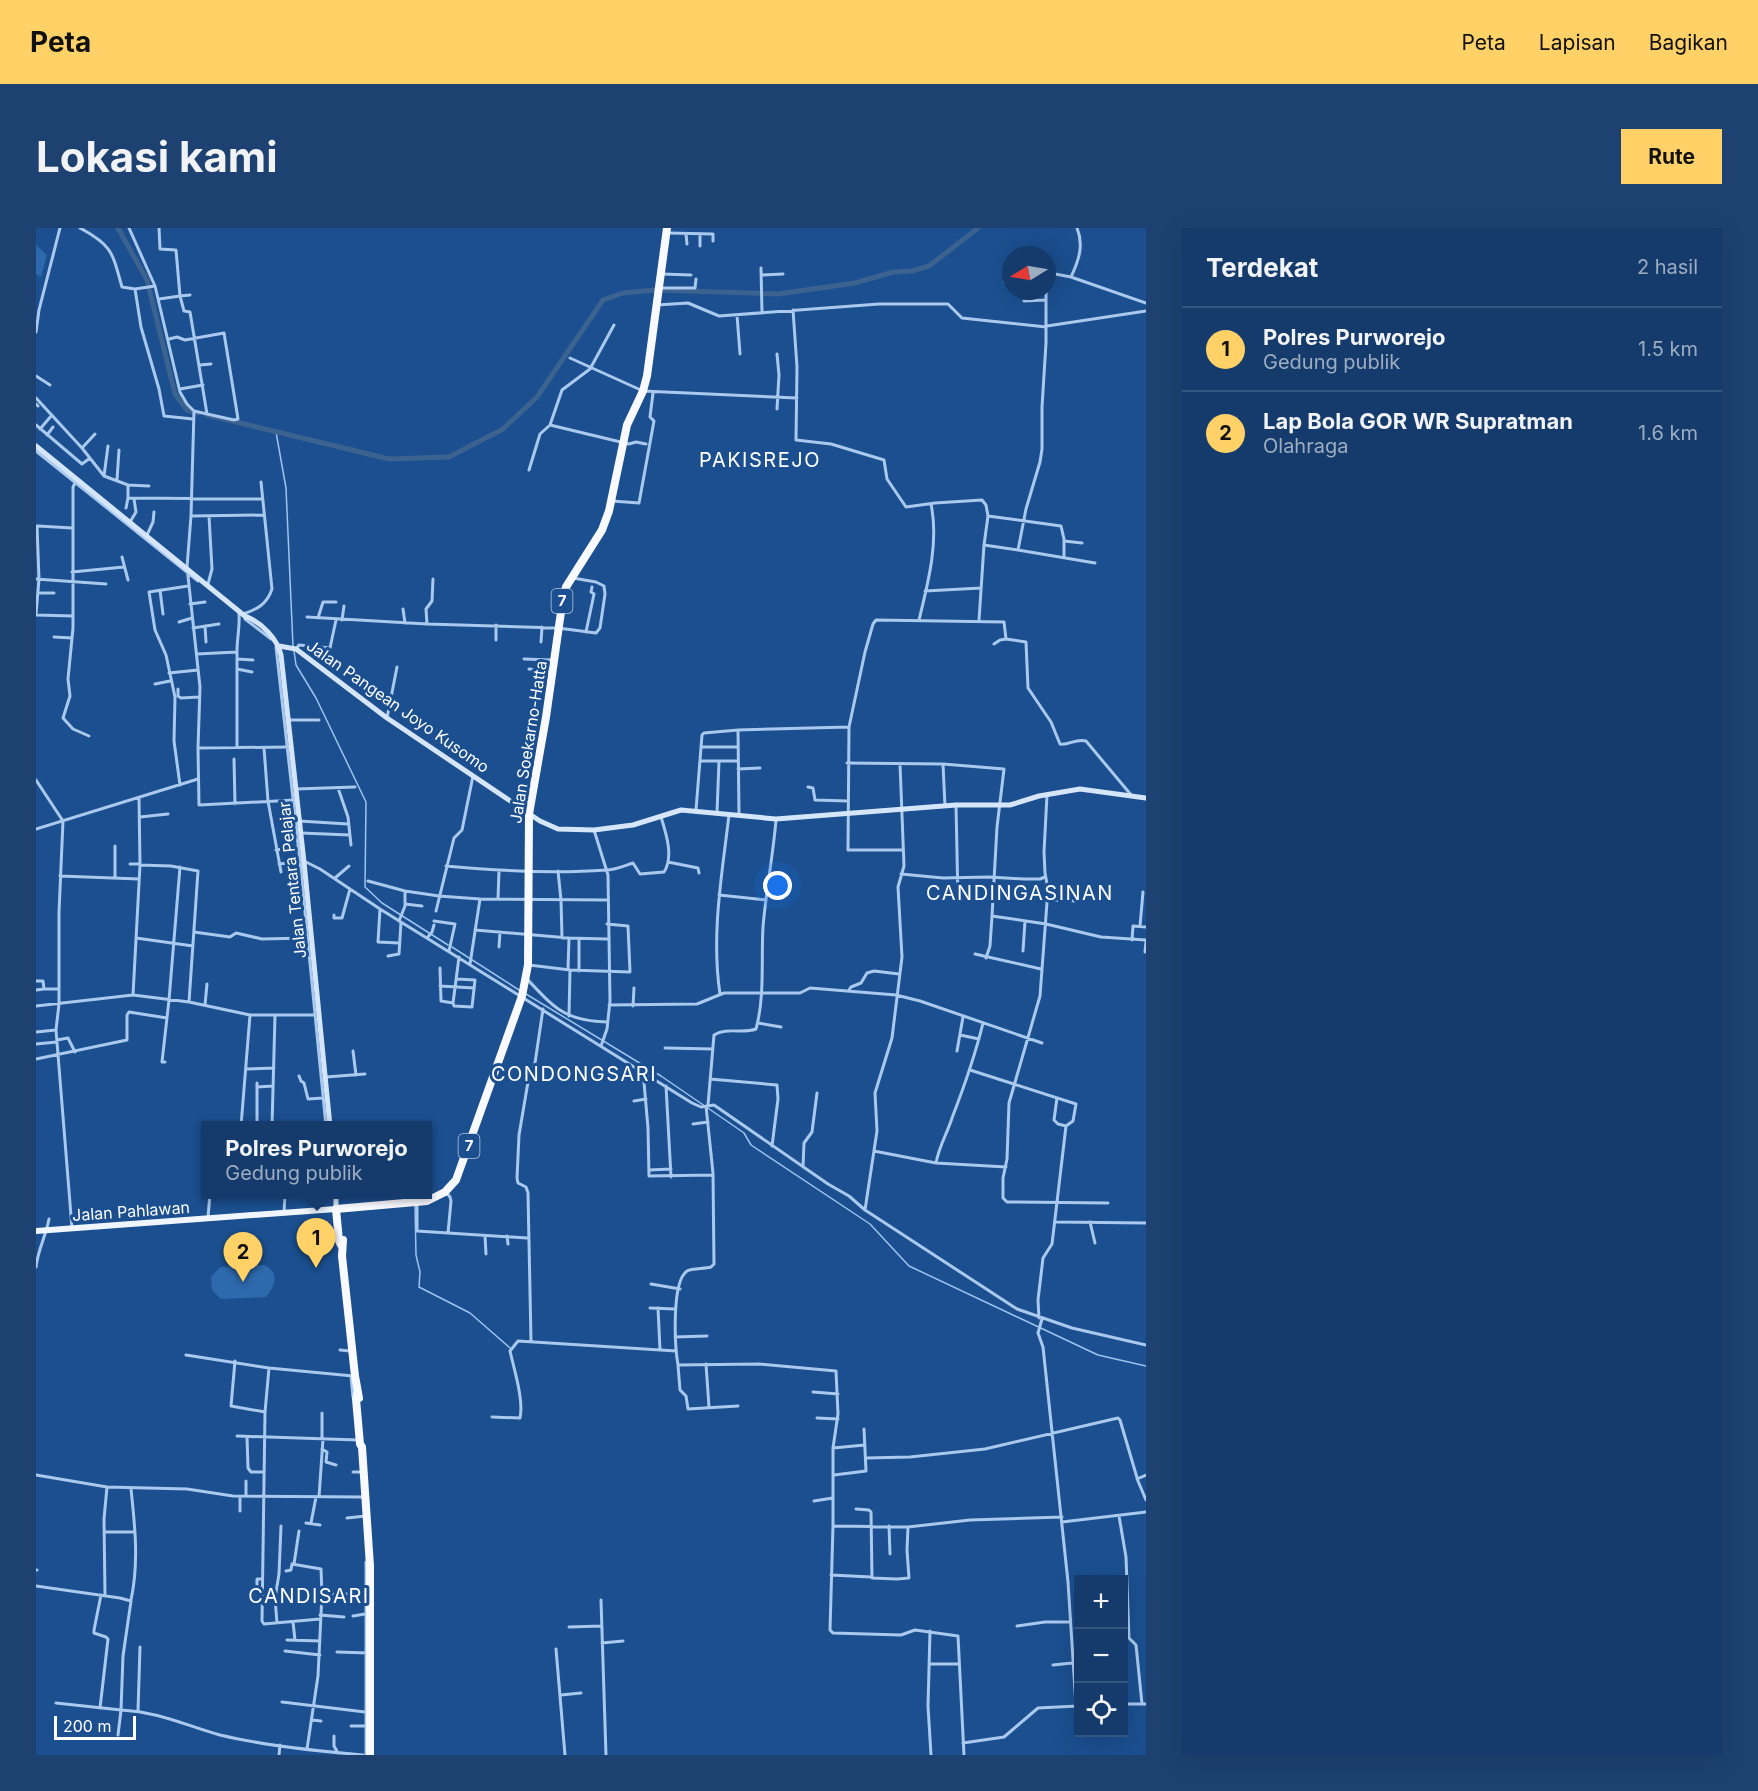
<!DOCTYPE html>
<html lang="id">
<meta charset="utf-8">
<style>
body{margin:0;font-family:Inter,sans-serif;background:#1d4271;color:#f1f3f6}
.controls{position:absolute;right:18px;bottom:18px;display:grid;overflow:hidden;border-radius:0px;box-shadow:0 6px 24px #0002}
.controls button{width:54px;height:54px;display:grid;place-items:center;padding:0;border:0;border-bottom:2px solid #33557e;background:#143b6b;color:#f1f3f6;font:30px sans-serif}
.compass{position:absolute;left:966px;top:18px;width:54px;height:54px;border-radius:50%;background:#143b6b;box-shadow:0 6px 24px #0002;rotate:259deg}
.scale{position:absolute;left:18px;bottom:15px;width:82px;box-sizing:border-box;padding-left:6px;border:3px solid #fff;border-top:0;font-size:16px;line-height:21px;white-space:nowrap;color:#fff;-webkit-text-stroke:4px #1b4f8f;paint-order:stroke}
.you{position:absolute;left:742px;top:658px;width:21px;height:21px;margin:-15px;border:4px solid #fff;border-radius:50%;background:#1a73e8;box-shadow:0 0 0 9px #1a73e833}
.badge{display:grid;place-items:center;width:39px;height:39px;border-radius:50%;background:#ffd166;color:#111;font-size:20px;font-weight:700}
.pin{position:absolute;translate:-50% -50px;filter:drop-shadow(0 2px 3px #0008)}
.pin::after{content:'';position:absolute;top:32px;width:21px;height:18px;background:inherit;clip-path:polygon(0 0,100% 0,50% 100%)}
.popup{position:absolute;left:165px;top:893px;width:231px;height:78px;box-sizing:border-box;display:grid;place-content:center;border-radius:0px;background:#143b6b;filter:drop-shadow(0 2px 4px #0005);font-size:20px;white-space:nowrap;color:#9dadc1}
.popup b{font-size:22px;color:#f1f3f6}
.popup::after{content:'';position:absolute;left:50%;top:100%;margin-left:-12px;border:12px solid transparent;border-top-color:#143b6b}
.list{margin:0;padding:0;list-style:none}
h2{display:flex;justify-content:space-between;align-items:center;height:78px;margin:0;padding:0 24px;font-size:26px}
h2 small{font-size:20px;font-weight:400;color:#9dadc1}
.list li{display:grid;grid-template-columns:39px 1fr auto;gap:18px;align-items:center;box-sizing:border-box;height:84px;padding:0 24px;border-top:2px solid #33557e}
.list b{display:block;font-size:22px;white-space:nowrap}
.list p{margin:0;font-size:20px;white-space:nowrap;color:#9dadc1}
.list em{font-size:20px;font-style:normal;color:#9dadc1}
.icon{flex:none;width:33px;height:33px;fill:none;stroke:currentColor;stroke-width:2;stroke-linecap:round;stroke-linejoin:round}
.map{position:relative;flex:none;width:1110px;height:1527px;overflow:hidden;border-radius:0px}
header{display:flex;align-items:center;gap:36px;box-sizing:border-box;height:84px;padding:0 30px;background:#ffd166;color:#111}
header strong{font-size:28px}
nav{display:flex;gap:33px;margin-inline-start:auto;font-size:21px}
.intro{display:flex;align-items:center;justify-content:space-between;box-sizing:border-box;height:144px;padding:0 36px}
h1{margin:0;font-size:42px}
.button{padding:15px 27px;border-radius:0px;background:#ffd166;color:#111;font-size:21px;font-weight:700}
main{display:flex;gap:36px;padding:0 36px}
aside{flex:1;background:#143b6b;border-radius:0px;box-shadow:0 6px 24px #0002}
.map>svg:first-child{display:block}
.green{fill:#2e69ad}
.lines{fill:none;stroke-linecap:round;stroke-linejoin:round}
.stream{stroke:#9cc4f0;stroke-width:1.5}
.river{stroke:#3c6290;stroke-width:5}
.minor{stroke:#a9c9ee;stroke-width:3}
.secondary{stroke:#d6e6fa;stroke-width:5}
.primary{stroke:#f0f6ff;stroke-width:6}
.trunk{stroke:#f8faff;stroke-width:8}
.labels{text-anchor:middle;stroke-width:6;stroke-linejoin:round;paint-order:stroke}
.shield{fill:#1b4f8f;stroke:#bbcadd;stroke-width:1.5}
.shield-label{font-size:15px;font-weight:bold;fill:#fff}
.street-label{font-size:16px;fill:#fff;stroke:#1b4f8f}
.quarter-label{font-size:20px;letter-spacing:1.5px;fill:#fff;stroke:#1b4f8f}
</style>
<header>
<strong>Peta</strong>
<nav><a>Peta</a><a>Lapisan</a><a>Bagikan</a></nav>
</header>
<div class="intro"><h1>Lokasi kami</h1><a class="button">Rute</a></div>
<main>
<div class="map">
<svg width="1110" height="1527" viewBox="0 0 1110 1527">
<rect width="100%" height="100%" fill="#1b4f8f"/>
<path class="green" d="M0 17 11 27 5 49 0 46Z
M228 1037C245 1045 239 1058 230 1069L185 1071 176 1062 175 1049 184 1039Z"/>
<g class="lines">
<path class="stream" d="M240 204 250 260 257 418
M258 423 260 437 280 470 330 574 329 659 346 675 412 717
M416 719 483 762
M490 766 625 848 698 898 708 905 715 917 834 996 873 1038 1062 1127 1110 1138
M379 978 380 1027 384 1044 383 1059 434 1085 474 1120"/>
<path class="river" d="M82 0 111 52 139 166 151 182 162 185
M623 62 742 66 819 55 857 44 876 43 893 38 942 0
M171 187 353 231 413 229 467 201 501 169 567 72 587 65 618 62"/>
<path class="minor" d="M44 0C77 18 76 24 86 59L99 61 105 99 123 161 128 188 157 191
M93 0 119 58 144 164 151 176 158 183 155 288 151 339 164 459 162 520 163 577 259 572
M632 5 677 6V13
M650 6 651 16
M664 6V18
M725 40 726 85
M626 46 655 47
M725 47 747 46
M1011 48 1014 45 1035 49C1043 32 1048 17 1041 0
M1035 49 1110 75
M969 54 975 53
M624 60H659L660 51
M99 61 119 58
M154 67 144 68 148 83 154 84 171 186 158 183
M123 71 144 68 140 22 124 21 123 0
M988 73 1010 72
M621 77 652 75 683 88 843 76H912L926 90 1010 99
M757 82 761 139 760 212 795 216 848 232 851 251 870 279 899 275 946 272 950 277 952 288 948 317 943 392
M701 87 704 126
M1011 98 1110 83
M0 104 3 82 24 0
M133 111 141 109 149 112 188 105 202 191 198 192 171 186
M741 126 743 147 741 181
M534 130 607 163 761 170
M164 137 175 136
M0 148 14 157
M144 161 167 157
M0 170 46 220 68 248 92 257V270L90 280
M0 176 2 178
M0 197 46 236 54 230
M514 197 593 216 600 214 610 216
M4 201 16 187
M11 207 17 199
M46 220 59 206
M0 223 162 353
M493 242 504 206 514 197 526 162 554 141 578 97
M68 248 72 218
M81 252 83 222
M40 253 37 259V400L32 451 34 468 27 490 37 501 53 508
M91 257 113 258
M92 270 227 271
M576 273 603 275 618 193 614 189 617 165
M155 288 228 287
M952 288 1025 298 1028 311V328
M94 294 100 284 98 271
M2 298 36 300
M111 307 117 294 118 284
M1028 313 1046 315
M948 317 982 322 990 281 1004 234 1006 221V179L1010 115V63
M982 322 1059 335
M86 329 92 352
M36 344 88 339
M0 351 70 356
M172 356 176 341 173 288
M124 362 127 386
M889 363 945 360
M2 365H18
M154 376 169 374
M367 381 369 395
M0 386 3 351 1 298
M207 386C222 381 231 376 236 361L225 254
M0 387 37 388
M271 389 391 396 522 400 560 405 564 400 569 366 568 358 560 354 537 350
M282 390 287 374H300
M209 391 235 411
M306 392 308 378
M883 392C892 355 903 314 895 276
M143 394 156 390
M391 396 390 381 396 373 397 351
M460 397V412
M169 398 170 414
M157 400 183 396
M550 404 558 366 555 364 556 359
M18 409 36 410
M505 414 506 399
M958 416 964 412 970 411
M240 419 264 633 290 898
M260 421 263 417 294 420 300 392
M161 426 201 424
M201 431 217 432
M488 431 516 432
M201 441 216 444
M493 441 515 444
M133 445 162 442
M119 456 134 453
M142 461V468L145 470 163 469
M351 490 361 439
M252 492H283
M702 502 813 499
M201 519C201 487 201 455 201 423 201 410 204 399 203 386
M665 519H702
M162 520 253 519
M228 520 232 573 245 644
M198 531 199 576
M664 533H702
M811 535 907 536 968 541 961 599 956 688 1010 696 1065 709 1110 712
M907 536 909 578
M702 541 724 540
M0 552 27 593 23 684V776L20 802 36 1000
M144 557 138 513 139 469 130 427 119 402 113 364 152 358
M772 559 777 560 779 572 811 573
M302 560 312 589 315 617
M260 561 319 559
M1011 567 1008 624 1009 645 1012 661 1004 768 973 875 971 931 967 950V970L971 974 1072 975
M920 577 922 673
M660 582 666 507 668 505 702 502 703 586
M681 585 683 533
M104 589 132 586
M263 593 312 596
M0 601 162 551
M558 602 572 647 574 773 571 801 565 818
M265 605 314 607
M240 622 262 619
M867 622H812L813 499 829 424 837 396 840 392 968 394 970 411 990 414 992 460 1015 494 1024 516C1032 518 1040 510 1050 513L1096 568
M632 634 662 640 663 645
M94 636H104
M243 636 268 633 284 641 344 681 656 875 665 879 678 877 792 956 813 968 829 982 981 1081 1036 1100 1110 1117
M104 637 135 638 162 643 153 774
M410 638C463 643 517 646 570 642 579 642 588 638 597 635L604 646 628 644C638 629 630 605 625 589
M522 643 525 672 526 710
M865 646 907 650 953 649 988 651H1004L1009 649
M24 648 103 651
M79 650V618
M299 650 313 638
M332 653 369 663 403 668 444 671 572 672
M683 667 730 672
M462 671 463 643
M1012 672 1042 673
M369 676 386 678
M344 681 342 714 363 715
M400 683 418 610 426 602 437 548
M298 687V690H306L314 661
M363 693 369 678V663
M398 693 419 696 413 723
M1104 698 1107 664
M439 702 533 710 571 711
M158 704 194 709 200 705 226 711 270 710
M100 710 157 718
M391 710 396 704 398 697
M543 711V743
M1096 712 1097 698 1110 699
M463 719 464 704
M987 723 989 693
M1109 724 1110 714
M939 726 1005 741
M352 728 363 726 365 694
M950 730 954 718 956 688
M434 736 444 671
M493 737 534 742 594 744 592 698 571 696
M404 740 405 773 417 775 418 778 436 779 439 752 421 751
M532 741 533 710
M492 752C519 781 530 793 571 794
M0 753H7L8 761H23
M404 758 438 760
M0 762 8 761
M813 762 815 759 825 755 831 745 838 743 863 746
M684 766C675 707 686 646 693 587
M97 767 104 637 103 570
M417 775 423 729
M169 777 171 756
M573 777 661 776 688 765H764L774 760 860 767 884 773 1006 815
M0 778 97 767 153 774 214 787H278
M597 778 598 760
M533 788 534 742
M722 795 745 799
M0 804 20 802
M924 807 943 811
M21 812 32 810 39 824
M0 816 21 814
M629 820 677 821
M317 823 320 847
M921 823 927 789
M0 831 91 812V787L93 784 131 790
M129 834H126L133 772 144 639
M210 841 238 840
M934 842 1040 876 1037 893 1030 898 1016 1016 1007 1030 1002 1072 1003 1090
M607 843 612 900 613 948 677 947
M263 848 265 853 268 855 272 871 287 870
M290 849 329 846
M674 851 741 857 742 871 736 918
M221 855V898
M630 858 635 949
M221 859 237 858
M1021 870 1018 892 1022 896 1030 898
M598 873 610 871
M672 877 678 807C690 799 707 806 720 801 729 768 725 733 727 699 730 663 737 628 740 592
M670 878 677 945 678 1036 675 1039C668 1041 657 1040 651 1043 635 1054 639 1120 642 1137L723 1136 800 1143 802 1186 797 1220V1298L794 1402 797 1405 865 1407 879 1402 922 1408 928 1527
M657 896 672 894
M205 898 214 787
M236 898 239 788
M838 923 900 935C903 918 911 906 916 890 928 859 939 828 947 795
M900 935 970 939
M767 939 768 915 776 904 781 865
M613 942 635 941
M410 964 414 969 415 973 412 1005
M378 966 381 975V1003L491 1010
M829 982 841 903 839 865 856 810 866 729 862 659 868 638 864 536
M248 985 249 966
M172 989 174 966
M1020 994 1110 995
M1054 994 1059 1015
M449 1008 450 1026
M471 1008 472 1016
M0 1039C2 1021 10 1008 13 991
M615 1056 644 1061
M614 1080 639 1081
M622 1080 624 1122
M1006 1091 1002 1105 1007 1119 1032 1354 1040 1478
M639 1109 671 1108
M495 1113 492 965 490 959 482 955 481 950 483 907 492 854 499 835 507 781
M304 1122 314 1123
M150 1127 233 1140 317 1148
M199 1133 195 1178 229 1184
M670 1136 673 1179
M642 1137 644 1162 650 1168 652 1181 702 1178
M233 1140 229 1184 226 1393 228 1396 284 1391
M315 1148 317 1169
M777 1164 802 1166
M456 1189 484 1190C488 1172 478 1141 474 1123L482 1113 640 1123
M781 1190 802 1191
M201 1208 322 1212
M211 1209 212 1240 215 1244H228
M286 1210V1185
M797 1220 829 1217
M286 1221 291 1224 290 1234 300 1237
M830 1230 874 1229 949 1221 1082 1190 1084 1192 1102 1253 1110 1272
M317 1244H327
M0 1247 71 1259 151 1261 197 1268 329 1269
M798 1247 830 1243 828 1201
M1101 1251 1110 1247
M210 1253V1268
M283 1269 287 1211
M778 1273 797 1270
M820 1281 833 1282 835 1284 836 1350 861 1351 873 1350 871 1322 872 1299
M204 1283V1268
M1083 1288 1090 1329 1093 1410 1100 1417 1106 1476
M311 1290 330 1288
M1026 1294 1110 1284
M270 1295 284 1297
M275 1295 280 1269
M797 1298 872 1299 934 1292 1026 1289
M853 1298 854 1326
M69 1304H99
M258 1336 263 1303
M0 1342H1
M250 1343 255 1342 256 1336 285 1341 286 1366
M795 1347 835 1349
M221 1357V1351H226
M0 1358 84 1370 95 1373 87 1428 85 1482C124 1484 148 1497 184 1507 230 1518 280 1523 327 1527
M69 1367 68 1291 71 1259
M226 1367 239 1370 241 1395
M239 1370 243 1346 245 1298
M95 1372C103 1335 99 1298 95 1261
M565 1372 570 1527
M284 1387 308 1389
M317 1388 329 1386
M257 1394 259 1412
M981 1398 1009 1394H1034
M533 1399 565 1398
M894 1403 892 1478 895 1527
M251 1412 284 1413
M566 1415 587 1413
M520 1421 529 1527
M249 1423 284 1427
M301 1424 332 1425
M894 1436H922
M1017 1437 1036 1435
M525 1467 545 1465
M246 1474 329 1484
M20 1475 85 1482 82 1507
M1088 1476H1110
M64 1480 72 1411 70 1409 58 1405V1402L65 1367
M102 1483 104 1419
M276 1492 285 1493
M315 1498H332
M298 1508V1518L302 1525
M927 1515 968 1509 1002 1480 1042 1478
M271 1521 282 1448 286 1366H332
M243 1527 244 1517
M330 1527V1334"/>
<path class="secondary" d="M0 218 210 389
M209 388C225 394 241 410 245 427L268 634 294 898
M243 418 260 421 351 490 504 593 522 601 558 602 597 597 645 582 740 591 920 577H974L1003 568 1044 561 1110 570
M300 966V981"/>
<path class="primary" d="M0 1003 300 981"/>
<path class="trunk" d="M307 1012 306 1028 319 1148 323 1170
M305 1017 303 1013 300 981 391 973 409 964 420 952 486 768 492 737 493 586 510 489 527 370 530 359 566 302 573 283 591 197 607 163 611 148 631 0
M321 1166 320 1171 324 1216 326 1219 334 1338V1527"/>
</g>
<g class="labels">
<g class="shield">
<rect x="515.5" y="361" width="21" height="24" rx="4.5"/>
<rect x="422.5" y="906" width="21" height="24" rx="4.5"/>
</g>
<g class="shield-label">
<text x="526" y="378">7</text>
<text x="433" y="923">7</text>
</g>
<g class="street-label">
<text transform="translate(362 478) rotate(35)" y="6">Jalan Pangean Joyo Kusomo</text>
<text transform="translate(492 514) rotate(-81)" y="6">Jalan Soekarno-Hatta</text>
<text transform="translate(256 652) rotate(-96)" y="6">Jalan Tentara Pelajar</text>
<text transform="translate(95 983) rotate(-4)" y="6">Jalan Pahlawan</text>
</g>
<g class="quarter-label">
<text x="724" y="239">PAKISREJO</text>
<text x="984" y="672">CANDINGASINAN</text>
<text x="538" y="853">CONDONGSARI</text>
<text x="273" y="1375">CANDISARI</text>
</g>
</g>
</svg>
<div class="controls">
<button>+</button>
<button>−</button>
<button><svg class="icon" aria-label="locate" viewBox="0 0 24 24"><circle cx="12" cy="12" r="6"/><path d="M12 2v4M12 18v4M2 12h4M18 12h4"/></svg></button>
</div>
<svg class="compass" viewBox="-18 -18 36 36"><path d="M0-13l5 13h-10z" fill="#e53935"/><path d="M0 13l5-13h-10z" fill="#9dadc1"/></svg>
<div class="scale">200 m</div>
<div class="you"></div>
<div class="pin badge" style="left:280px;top:1040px">1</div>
<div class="popup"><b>Polres Purworejo</b>Gedung publik</div>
<div class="pin badge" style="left:207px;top:1054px">2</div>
</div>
<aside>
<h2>Terdekat<small>2 hasil</small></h2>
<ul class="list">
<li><span class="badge">1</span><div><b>Polres Purworejo</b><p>Gedung publik</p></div><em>1.5 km</em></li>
<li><span class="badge">2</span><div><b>Lap Bola GOR WR Supratman</b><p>Olahraga</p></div><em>1.6 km</em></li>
</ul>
</aside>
</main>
